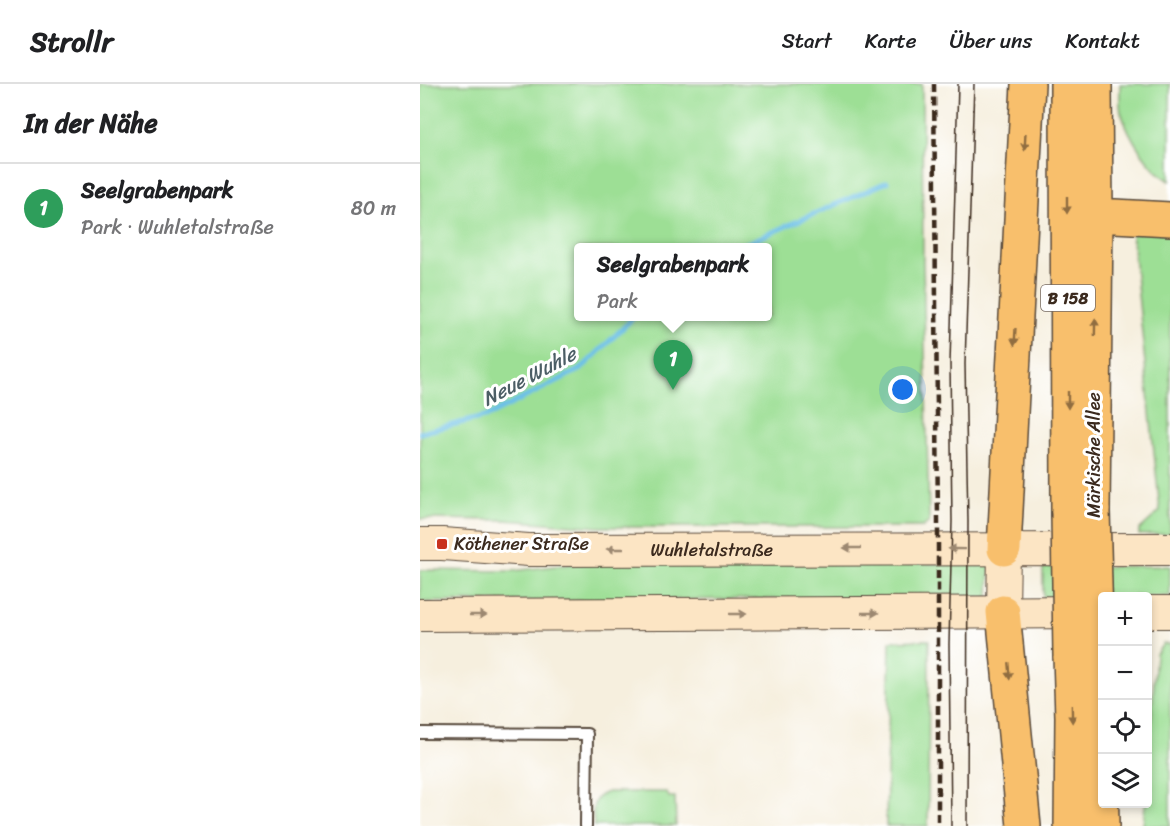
<!DOCTYPE html>
<html lang="de">
<meta charset="utf-8">
<style>
body{margin:0;font-family:Sriracha,sans-serif;background:#f2f2f2;color:#202124}
.controls{position:absolute;right:18px;bottom:18px;display:grid;overflow:hidden;border-radius:6px;box-shadow:0 3px 9px #0003}
.controls button{width:54px;height:54px;display:grid;place-items:center;padding:0;border:0;border-bottom:2px solid #e0e0e0;background:#fff;color:#202124;font:30px sans-serif}
.you{position:absolute;left:483px;top:306px;width:21px;height:21px;margin:-15px;border:4px solid #fff;border-radius:50%;background:#1a73e8;box-shadow:0 0 0 9px #1a73e833}
.badge{display:grid;place-items:center;width:39px;height:39px;border-radius:50%;background:#7c3aed;color:#fff;font-size:20px;font-weight:700}
.pin{position:absolute;translate:-50% -50px;filter:drop-shadow(0 2px 3px #0008)}
.pin::after{content:'';position:absolute;top:32px;width:21px;height:18px;background:inherit;clip-path:polygon(0 0,100% 0,50% 100%)}
.popup{position:absolute;left:154px;top:159px;width:198px;height:78px;box-sizing:border-box;display:grid;place-content:center;border-radius:6px;background:#fff;filter:drop-shadow(0 2px 4px #0005);font-size:20px;white-space:nowrap;color:#757577}
.popup b{font-size:22px;color:#202124}
.popup::after{content:'';position:absolute;left:50%;top:100%;margin-left:-12px;border:12px solid transparent;border-top-color:#fff}
.list{margin:0;padding:0;list-style:none}
h2{display:flex;justify-content:space-between;align-items:center;height:78px;margin:0;padding:0 24px;font-size:26px}
h2 small{font-size:20px;font-weight:400;color:#757577}
.list li{display:grid;grid-template-columns:39px 1fr auto;gap:18px;align-items:center;box-sizing:border-box;height:90px;padding:0 24px;border-top:2px solid #e0e0e0}
.list b{display:block;font-size:22px;white-space:nowrap}
.list p{margin:0;font-size:20px;white-space:nowrap;color:#757577}
.list em{font-size:20px;font-style:normal;color:#757577}
.icon{flex:none;width:33px;height:33px;fill:none;stroke:currentColor;stroke-width:2;stroke-linecap:round;stroke-linejoin:round}
.map{position:relative;flex:none;width:750px;height:742px;overflow:hidden}
header{display:flex;align-items:center;gap:36px;box-sizing:border-box;height:84px;padding:0 30px;background:#fff;border-bottom:2px solid #e0e0e0}
header strong{font-size:28px}
nav{display:flex;gap:33px;margin-inline-start:auto;font-size:21px}
main{display:flex}
aside{flex:1;background:#fff}
.map>svg:first-child{display:block}
.green{fill:#9ddf95;stroke:#6c845a;stroke-width:1.5;fill-rule:evenodd}
.lines{fill:none;stroke-linecap:round;stroke-linejoin:round}
.stream{stroke:#6cc0e8;stroke-width:5}
.lane-casing{stroke:#57483b;stroke-width:14}
.secondary-casing{stroke:#57483b;stroke-width:34}
.primary-casing{stroke:#57483b;stroke-width:36}
.lane{stroke:#fff;stroke-width:10}
.secondary{stroke:#fce5c4;stroke-width:32}
.primary{stroke:#f8bf6c;stroke-width:33}
.tram{stroke:#3b2a1e;stroke-width:1.5}
.rail{stroke:#3b2a1e;stroke-width:4.5;stroke-dasharray:9 4.5;stroke-linecap:butt}
.primary-bridge-casing{stroke:#57483b;stroke-width:36;stroke-linecap:butt}
.primary-bridge{stroke:#f8bf6c;stroke-width:33}
.oneway{fill:#906d41}
.oneway2{fill:#9c8871}
.poi-dot{fill:#c8321e;stroke:#fff;stroke-width:2}
.labels{text-anchor:middle;stroke-width:6;stroke-linejoin:round;paint-order:stroke}
.shield{fill:#fff;stroke:#766a62;stroke-width:1.5}
.shield-label{font-size:16px;font-weight:bold;fill:#3b2a1e}
.street-label{font-size:18px;fill:#3b2a1e;stroke:#fff}
.poi-label{font-size:18px;fill:#3b2a1e;stroke:#fff;text-anchor:start}
.water-label{font-size:20px;font-style:italic;fill:#4c5e65;stroke:#fff}
</style>
<header>
<strong>Strollr</strong>
<nav><a>Start</a><a>Karte</a><a>Über uns</a><a>Kontakt</a></nav>
</header>
<main>
<aside>
<h2>In der Nähe<small></small></h2>
<ul class="list">
<li><span class="badge" style="background:#2e9e5b">1</span><div><b>Seelgrabenpark</b><p>Park · Wuhletalstraße</p></div><em>80 m</em></li>
</ul>
</aside>
<div class="map">
<svg width="750" height="742" viewBox="0 0 750 742">
<rect width="100%" height="100%" fill="#fff"/>
<filter id="ink" filterUnits="userSpaceOnUse"><feTurbulence type="fractalNoise" baseFrequency=".0167" numOctaves="2"/><feDisplacementMap in="SourceGraphic" scale="12" xChannelSelector="R" yChannelSelector="G"/><feConvolveMatrix kernelMatrix="1 2 1 2 8 2 1 2 1" color-interpolation-filters="sRGB"/></filter>
<filter id="wash" filterUnits="userSpaceOnUse"><feTurbulence type="fractalNoise" baseFrequency=".008" numOctaves="4" result="noise"/><feDisplacementMap in="SourceGraphic" scale="24" xChannelSelector="R" yChannelSelector="G"/><feGaussianBlur stdDeviation="1.35" result="paint"/><feColorMatrix in="noise" values="0 0 0 0 0 0 0 0 0 0 0 0 0 0 0 0 0 1.4 0 .05"/><feComposite in="paint" operator="in"/></filter>
<g filter="url(#wash)">
<rect width="100%" height="100%" fill="#f6efde"/>
<path class="green" d="M0 0H502L503 177 509 438 503 443H179L85 436 0 435ZM158 164H348V232H158Z
M700 0H750V97C728 84 709 53 701 28 699 20 700 9 700 0Z
M750 144V450L719 451V446L740 427 712 151 713 147Z
M178 477 570 480 569 513 0 518V486L92 487Z
M750 482V512L623 513V483Z
M509 556 508 742H466L470 557Z
M743 560H750V742H723L725 720H728V682L736 570Z
M188 708H246L249 713H255L256 742H174C173 726 170 713 188 708Z"/>
<g class="lines">
<path class="stream" d="M316 164 467 98
M0 349 68 332 161 285 215 232"/>
</g>
</g>
<g filter="url(#ink)">
<g class="lines">
<defs>
<path id="lane" d="M0 649 167 650 166 742"/>
<g id="secondary">
<path id="s1" d="M0 460H22L109 466 750 465"/>
<path d="M583 528 584 465"/>
<path d="M728 528H750"/>
<path d="M0 531 674 528"/>
</g>
<path id="primary" d="M647 0 648 429
M676 131 750 135
M673 427 676 131 675 0
M584 465 608 0
M583 528 604 742
M650 572 652 633 651 742
M677 573 680 621 682 742"/>
</defs>
<use href="#lane" class="lane-casing"/>
<use href="#secondary" class="secondary-casing"/>
<use href="#primary" class="primary-casing"/>
<use href="#lane" class="lane"/>
<use href="#secondary" class="secondary"/>
<use href="#primary" class="primary"/>
<path class="tram" d="M531 742 529 560 532 437 530 279 538 0
M547 742 548 437 545 280 554 0"/>
<path class="rail" d="M514 0 518 437V742"/>
<defs>
<path id="primary-bridge" d="M673 427 677 573
M648 429 650 572"/>
</defs>
<use href="#primary-bridge" class="primary-bridge-casing"/>
<use href="#primary-bridge" class="primary-bridge"/>
</g>
<defs><path id="oneway-solid" d="M-6-.8H1V-3.2L6.5 0L1 3.2V.8H-6Z" transform="scale(1.5)"/></defs>
<g class="oneway">
<use href="#oneway-solid" transform="translate(605 58) rotate(93)"/>
<use href="#oneway-solid" transform="translate(647 121) rotate(90)"/>
<use href="#oneway-solid" transform="translate(675 243) rotate(-89)"/>
<use href="#oneway-solid" transform="translate(595 253) rotate(93)"/>
<use href="#oneway-solid" transform="translate(648 316) rotate(90)"/>
<use href="#oneway-solid" transform="translate(589 587) rotate(85)"/>
<use href="#oneway-solid" transform="translate(652 630) rotate(89)"/>
</g>
<g class="oneway2">
<use href="#oneway-solid" transform="translate(432 464) rotate(180)"/>
<use href="#oneway-solid" transform="translate(195 465) rotate(180)"/>
<use href="#oneway-solid" transform="translate(537 465) rotate(-179)"/>
<use href="#oneway-solid" transform="translate(450 529)"/>
<use href="#oneway-solid" transform="translate(318 530)"/>
<use href="#oneway-solid" transform="translate(58 531)"/>
</g>
</g>
<rect class="poi-dot" x="16" y="454" width="12" height="12" rx="3"/>
<g class="labels">
<rect class="shield" x="621" y="201" width="54" height="26" rx="4.5"/>
<g class="shield-label">
<text x="648" y="220">B 158</text>
</g>
<g class="street-label">
<text transform="translate(674 371) rotate(-90)" y="6">Märkische Allee</text>
<text dy="6" stroke="none"><textPath href="#s1" startOffset="292">Wuhletalstraße</textPath></text>
</g>
<g class="poi-label">
<text x="34" y="466">Köthener Straße</text>
</g>
<g class="water-label">
<text transform="translate(109 292) rotate(-28)" y="7">Neue Wuhle</text>
</g>
</g>
</svg>
<div class="controls">
<button>+</button>
<button>−</button>
<button><svg class="icon" aria-label="locate" viewBox="0 0 24 24"><circle cx="12" cy="12" r="6"/><path d="M12 2v4M12 18v4M2 12h4M18 12h4"/></svg></button>
<button><svg class="icon" aria-label="layers" viewBox="0 0 24 24"><path d="M12 4l9 5-9 5-9-5zM3 14l9 5 9-5"/></svg></button>
</div>
<div class="you"></div>
<div class="pin badge" style="left:253px;top:306px;background:#2e9e5b">1</div>
<div class="popup"><b>Seelgrabenpark</b>Park</div>
</div>
</main>
